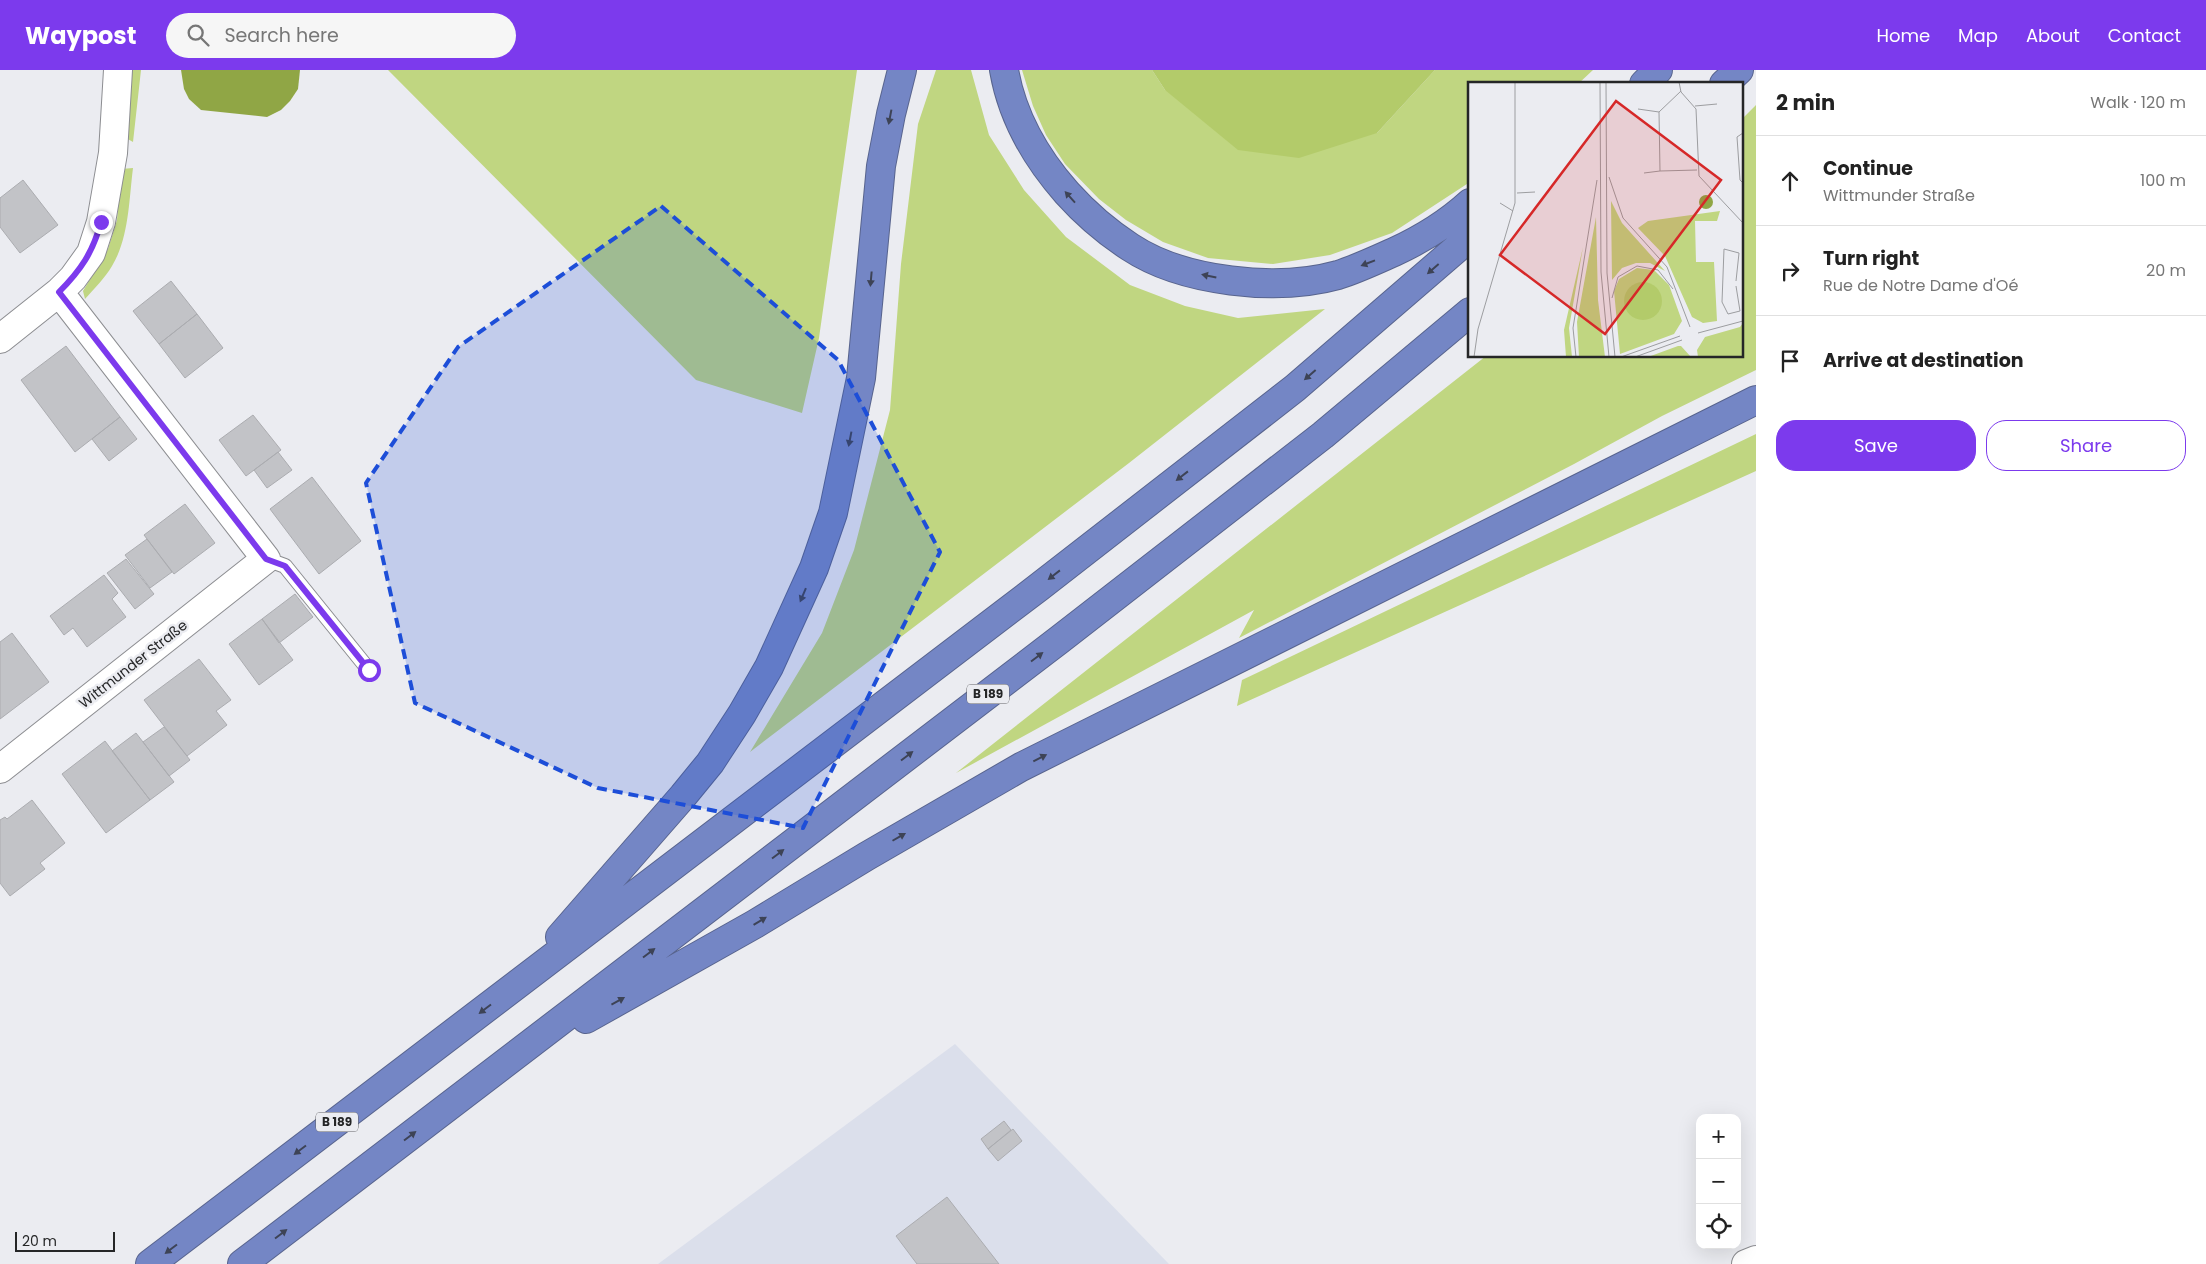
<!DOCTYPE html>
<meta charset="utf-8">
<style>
body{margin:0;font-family:Poppins,sans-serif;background:#f6f6f6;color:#222}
.controls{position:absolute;right:15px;bottom:15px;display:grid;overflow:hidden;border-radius:10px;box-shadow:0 5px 20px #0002}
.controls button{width:45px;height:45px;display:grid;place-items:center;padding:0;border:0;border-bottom:1px solid #e0e0e0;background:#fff;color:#222;font:25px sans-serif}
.scale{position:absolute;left:15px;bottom:12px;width:100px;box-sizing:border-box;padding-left:5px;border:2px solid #252627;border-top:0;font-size:14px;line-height:18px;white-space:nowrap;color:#252627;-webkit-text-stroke:4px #ebecf1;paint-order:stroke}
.stop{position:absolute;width:15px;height:15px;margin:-11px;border:4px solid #7c3aed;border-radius:50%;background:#fff}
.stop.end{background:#7c3aed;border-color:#fff;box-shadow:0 1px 5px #0008}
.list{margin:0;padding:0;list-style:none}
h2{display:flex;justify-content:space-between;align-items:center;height:65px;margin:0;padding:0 20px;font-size:21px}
h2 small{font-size:16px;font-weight:400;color:#767676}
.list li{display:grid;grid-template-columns:32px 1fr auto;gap:15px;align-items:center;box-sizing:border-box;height:90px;padding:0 20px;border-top:1px solid #e0e0e0}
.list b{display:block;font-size:19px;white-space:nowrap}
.list p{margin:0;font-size:16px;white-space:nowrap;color:#767676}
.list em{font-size:16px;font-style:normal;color:#767676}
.actions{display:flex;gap:10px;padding:15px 20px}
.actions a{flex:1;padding:11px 0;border:1px solid #7c3aed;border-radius:20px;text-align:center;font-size:18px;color:#7c3aed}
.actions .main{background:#7c3aed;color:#fff}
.icon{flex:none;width:28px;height:28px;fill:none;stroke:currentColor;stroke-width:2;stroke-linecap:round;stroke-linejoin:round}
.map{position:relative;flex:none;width:1756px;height:1194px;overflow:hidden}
header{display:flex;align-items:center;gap:30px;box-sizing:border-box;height:70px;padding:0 25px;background:#7c3aed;color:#fff}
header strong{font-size:24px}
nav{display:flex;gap:28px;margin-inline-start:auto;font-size:18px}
.search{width:350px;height:45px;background:#f6f6f6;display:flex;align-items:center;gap:12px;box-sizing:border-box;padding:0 18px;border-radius:28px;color:#767676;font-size:19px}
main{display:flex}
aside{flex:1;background:#fff}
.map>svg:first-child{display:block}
.built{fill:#dbdfeb}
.green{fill:#c0d681}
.forest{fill:#b3cb6a}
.water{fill:#90a645}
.building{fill:#c2c3c7;stroke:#abacb0}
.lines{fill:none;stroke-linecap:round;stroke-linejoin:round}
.lane-casing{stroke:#8c8d91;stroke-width:16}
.street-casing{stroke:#8c8d91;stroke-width:30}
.highway-casing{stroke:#58648e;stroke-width:30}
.lane{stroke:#fff;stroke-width:14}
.street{stroke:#fff;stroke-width:28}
.highway{stroke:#7486c5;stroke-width:28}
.oneway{fill:#3d4356}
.route{stroke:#7c3aed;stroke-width:6}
.marked{fill:#1d4ed8;fill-opacity:0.2;stroke:#1d4ed8;stroke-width:4;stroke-dasharray:10 6;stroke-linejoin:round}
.labels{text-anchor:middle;stroke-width:5;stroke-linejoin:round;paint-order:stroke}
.shield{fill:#ebecf1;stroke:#606164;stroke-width:1}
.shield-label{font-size:12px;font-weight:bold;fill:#252627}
.street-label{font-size:14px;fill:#252627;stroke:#ebecf1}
.inset-road{fill:none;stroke:#9c9da0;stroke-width:1}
.view{fill:#d62828;fill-opacity:0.15;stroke:#d62828;stroke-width:2.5}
.inset-edge{fill:none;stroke:#252627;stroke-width:2.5}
</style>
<header>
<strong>Waypost</strong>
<div class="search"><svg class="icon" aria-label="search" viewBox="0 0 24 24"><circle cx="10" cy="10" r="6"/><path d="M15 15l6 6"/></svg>Search here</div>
<nav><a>Home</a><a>Map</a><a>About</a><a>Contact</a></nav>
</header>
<main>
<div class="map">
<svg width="1756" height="1194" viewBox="0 0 1756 1194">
<rect width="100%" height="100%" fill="#ebecf1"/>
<path class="built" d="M955 974 1169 1194H658Z"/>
<path class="green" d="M132 0H141L133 72 126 68Z
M388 0H857L819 268 802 343 696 310Z
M936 0H971L989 65 1024 120 1066 167 1130 215 1185 236 1238 248 1325 239 1129 393 750 682 822 563 854 480 890 340 901 194 918 54Z
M1022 0H1152L1165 20 1377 63 1435 0H1593L1578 14H1470V112L1392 163 1330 185 1273 194 1208 188 1163 172 1126 150 1099 129 1065 94 1046 65 1033 36Z
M1756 35V300L1662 346 1574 394 1239 568 1254 540 956 703 1486 286H1742V49Z
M133 98C129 130 129 168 112 196 105 208 94 219 85 229L83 221 108 179 117 150 121 99Z
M1756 364V401L1237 636 1242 610Z"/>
<path class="forest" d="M1152 0H1435L1377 63 1299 88 1238 80 1165 20Z"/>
<path class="water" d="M181 0H300L298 19 290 31 281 40 267 47 201 40 189 29 184 19Z"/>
<path class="building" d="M23 110 58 155 20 183 0 157V128Z
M171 211 197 244 159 274 133 241Z
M197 244 223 278 185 308 159 274Z
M66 276 120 347 75 382 21 310Z
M253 345 281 380 246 406 219 370Z
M120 347 137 369 109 391 92 369Z
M278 382 292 400 267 418 254 400Z
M312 407 361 471 319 504 270 439Z
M185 434 215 473 174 504 144 465Z
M147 469 172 502 150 518 125 485Z
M126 489 154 524 135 539 107 503Z
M104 505 118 523 112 529 126 547 87 577 73 558 64 565 50 546Z
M295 524 313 547 279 573 262 549Z
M262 549 293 590 259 615 229 574Z
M12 563 49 612 0 649V572Z
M199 589 231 630 216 641 227 655 187 686 144 630Z
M164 657 190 690 169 706 143 672Z
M136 663 174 712 150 730 112 681Z
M105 671 150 730 106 763 62 704Z
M32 730 65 773 40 793 45 799 10 826 0 813V750L5 747 7 749Z
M1004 1051 1011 1060 988 1079 981 1069Z
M1013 1059 1022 1071 998 1091 988 1079Z
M947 1127 999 1194H917L896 1166Z"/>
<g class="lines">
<defs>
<path id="lane" d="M266 489 285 496 369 600"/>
<path id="street" d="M0 269 59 222 73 208 91 183 101 152 113 83 118 0
M0 699 266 489 59 222
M1746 1194 1756 1190"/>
<path id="highway" d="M1004 0C1012 46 1036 88 1067 123 1085 143 1107 162 1130 177 1183 212 1277 222 1338 205 1357 199 1376 190 1394 182 1422 169 1447 154 1470 133
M1644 14 1658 0
M1724 14 1739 0
M560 867 683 726 710 693 742 644 769 597 814 498 833 443 861 308 881 96 891 44 902 0
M586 949 755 854 867 786 1021 697 1756 330
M150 1194 1039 517 1295 318 1470 167
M242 1194 1059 570 1323 365 1470 242"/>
</defs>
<use href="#lane" class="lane-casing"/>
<use href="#street" class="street-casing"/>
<use href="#highway" class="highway-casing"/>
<use href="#lane" class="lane"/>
<use href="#street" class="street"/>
<use href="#highway" class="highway"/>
</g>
<defs><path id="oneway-solid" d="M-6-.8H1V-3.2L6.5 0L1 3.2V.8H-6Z" transform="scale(1.25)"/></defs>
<g class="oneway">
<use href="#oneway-solid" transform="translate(890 47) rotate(101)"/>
<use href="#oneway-solid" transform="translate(1070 127) rotate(-132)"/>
<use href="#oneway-solid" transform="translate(1368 193) rotate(159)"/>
<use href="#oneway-solid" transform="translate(1433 199) rotate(139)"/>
<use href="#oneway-solid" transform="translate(1209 206) rotate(-168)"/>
<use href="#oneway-solid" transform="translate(871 209) rotate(95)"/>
<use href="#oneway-solid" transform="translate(1310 305) rotate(139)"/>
<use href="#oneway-solid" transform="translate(850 369) rotate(101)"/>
<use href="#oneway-solid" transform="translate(1182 406) rotate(142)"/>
<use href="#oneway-solid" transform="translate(1054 505) rotate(142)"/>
<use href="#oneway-solid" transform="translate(803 525) rotate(113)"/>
<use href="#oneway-solid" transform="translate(1037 587) rotate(-37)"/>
<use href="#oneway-solid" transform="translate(907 686) rotate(-37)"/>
<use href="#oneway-solid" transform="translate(1040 688) rotate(-27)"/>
<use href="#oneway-solid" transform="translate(899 767) rotate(-30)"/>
<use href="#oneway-solid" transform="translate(778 784) rotate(-37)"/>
<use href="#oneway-solid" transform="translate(760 851) rotate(-31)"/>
<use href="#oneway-solid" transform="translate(649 883) rotate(-37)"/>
<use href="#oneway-solid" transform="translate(618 931) rotate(-29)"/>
<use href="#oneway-solid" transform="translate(485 939) rotate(143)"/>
<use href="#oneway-solid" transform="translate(410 1066) rotate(-37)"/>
<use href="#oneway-solid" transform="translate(300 1080) rotate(143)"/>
<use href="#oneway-solid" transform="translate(281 1164) rotate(-37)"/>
<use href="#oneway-solid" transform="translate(171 1179) rotate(143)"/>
</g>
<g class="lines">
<path class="route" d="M101 152C93 182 81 200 59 222L266 489 285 496 369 600"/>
</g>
<path class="marked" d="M661 136 838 290 940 482 803 758 598 718 415 633 366 413 458 277Z"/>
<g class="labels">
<g class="shield">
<rect x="967" y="614.5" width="42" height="19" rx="4"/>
<rect x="316" y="1042.5" width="42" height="19" rx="4"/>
</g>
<g class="shield-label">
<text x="988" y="628">B 189</text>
<text x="337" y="1056">B 189</text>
</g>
<g class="street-label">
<text transform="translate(133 594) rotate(-38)" y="5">Wittmunder Straße</text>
</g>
</g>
<g transform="translate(1468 12)">
<rect width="275" height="275" fill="#ebecf1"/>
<path d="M143 119 154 141 197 189 182 181H168L154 186 144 198ZM252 129 249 139H227L228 180H246L249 239 235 241 224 235 197 174 170 146 180 139ZM128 135 130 218 137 275H111L109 240ZM115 165 101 246 104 275H98L96 248ZM169 186 186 188 201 203 214 239 206 252 152 272 146 209 151 197ZM275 241V275H230L229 268 237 255 272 245ZM213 264 223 275H180L210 264Z" fill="#c0d681"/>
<path d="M156 219a19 19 0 1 1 38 0a19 19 0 1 1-38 0Z" fill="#b3cb6a"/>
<path d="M231 120a7 7 0 1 1 14 0a7 7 0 1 1-14 0Z" fill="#90a645"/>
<path class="inset-road" d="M132 0 133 190 141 275M138 0 139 191 147 275M211 0 213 10 228 27 231 94 275 141M213 9 191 30 192 89 229 88M227 24 249 22M170 27 191 30M275 51 269 55 272 98 275 101M176 91 192 89M141 95 155 136 199 185 222 245M49 111 67 110M32 121 45 129M268 199 271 171 256 167 254 220 260 232 272 229 268 204M144 216 150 195 169 184 190 188 205 207M230 251 275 239M6 275 10 247 47 121V0M108 275 105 246 129 98M153 275 212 254M167 275 214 258"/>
<path class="view" d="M148 19 253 98 137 252 32 173Z"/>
<rect width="275" height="275" class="inset-edge"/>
</g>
</svg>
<div class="controls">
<button>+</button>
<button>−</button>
<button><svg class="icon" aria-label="locate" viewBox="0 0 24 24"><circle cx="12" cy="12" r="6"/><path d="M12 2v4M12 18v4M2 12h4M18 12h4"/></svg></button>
</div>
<div class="scale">20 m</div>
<div class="stop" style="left:369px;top:600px"></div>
<div class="stop end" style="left:101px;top:152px"></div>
</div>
<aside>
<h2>2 min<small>Walk · 120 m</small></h2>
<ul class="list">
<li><svg class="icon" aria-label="ahead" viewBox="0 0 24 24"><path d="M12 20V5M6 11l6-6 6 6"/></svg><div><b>Continue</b><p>Wittmunder Straße</p></div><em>100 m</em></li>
<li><svg class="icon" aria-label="right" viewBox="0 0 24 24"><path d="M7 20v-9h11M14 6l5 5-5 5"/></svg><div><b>Turn right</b><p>Rue de Notre Dame d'Oé</p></div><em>20 m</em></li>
<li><svg class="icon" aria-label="arrive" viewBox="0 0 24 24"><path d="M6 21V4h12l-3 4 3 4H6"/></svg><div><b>Arrive at destination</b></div></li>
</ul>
<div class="actions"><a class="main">Save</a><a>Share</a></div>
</aside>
</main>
